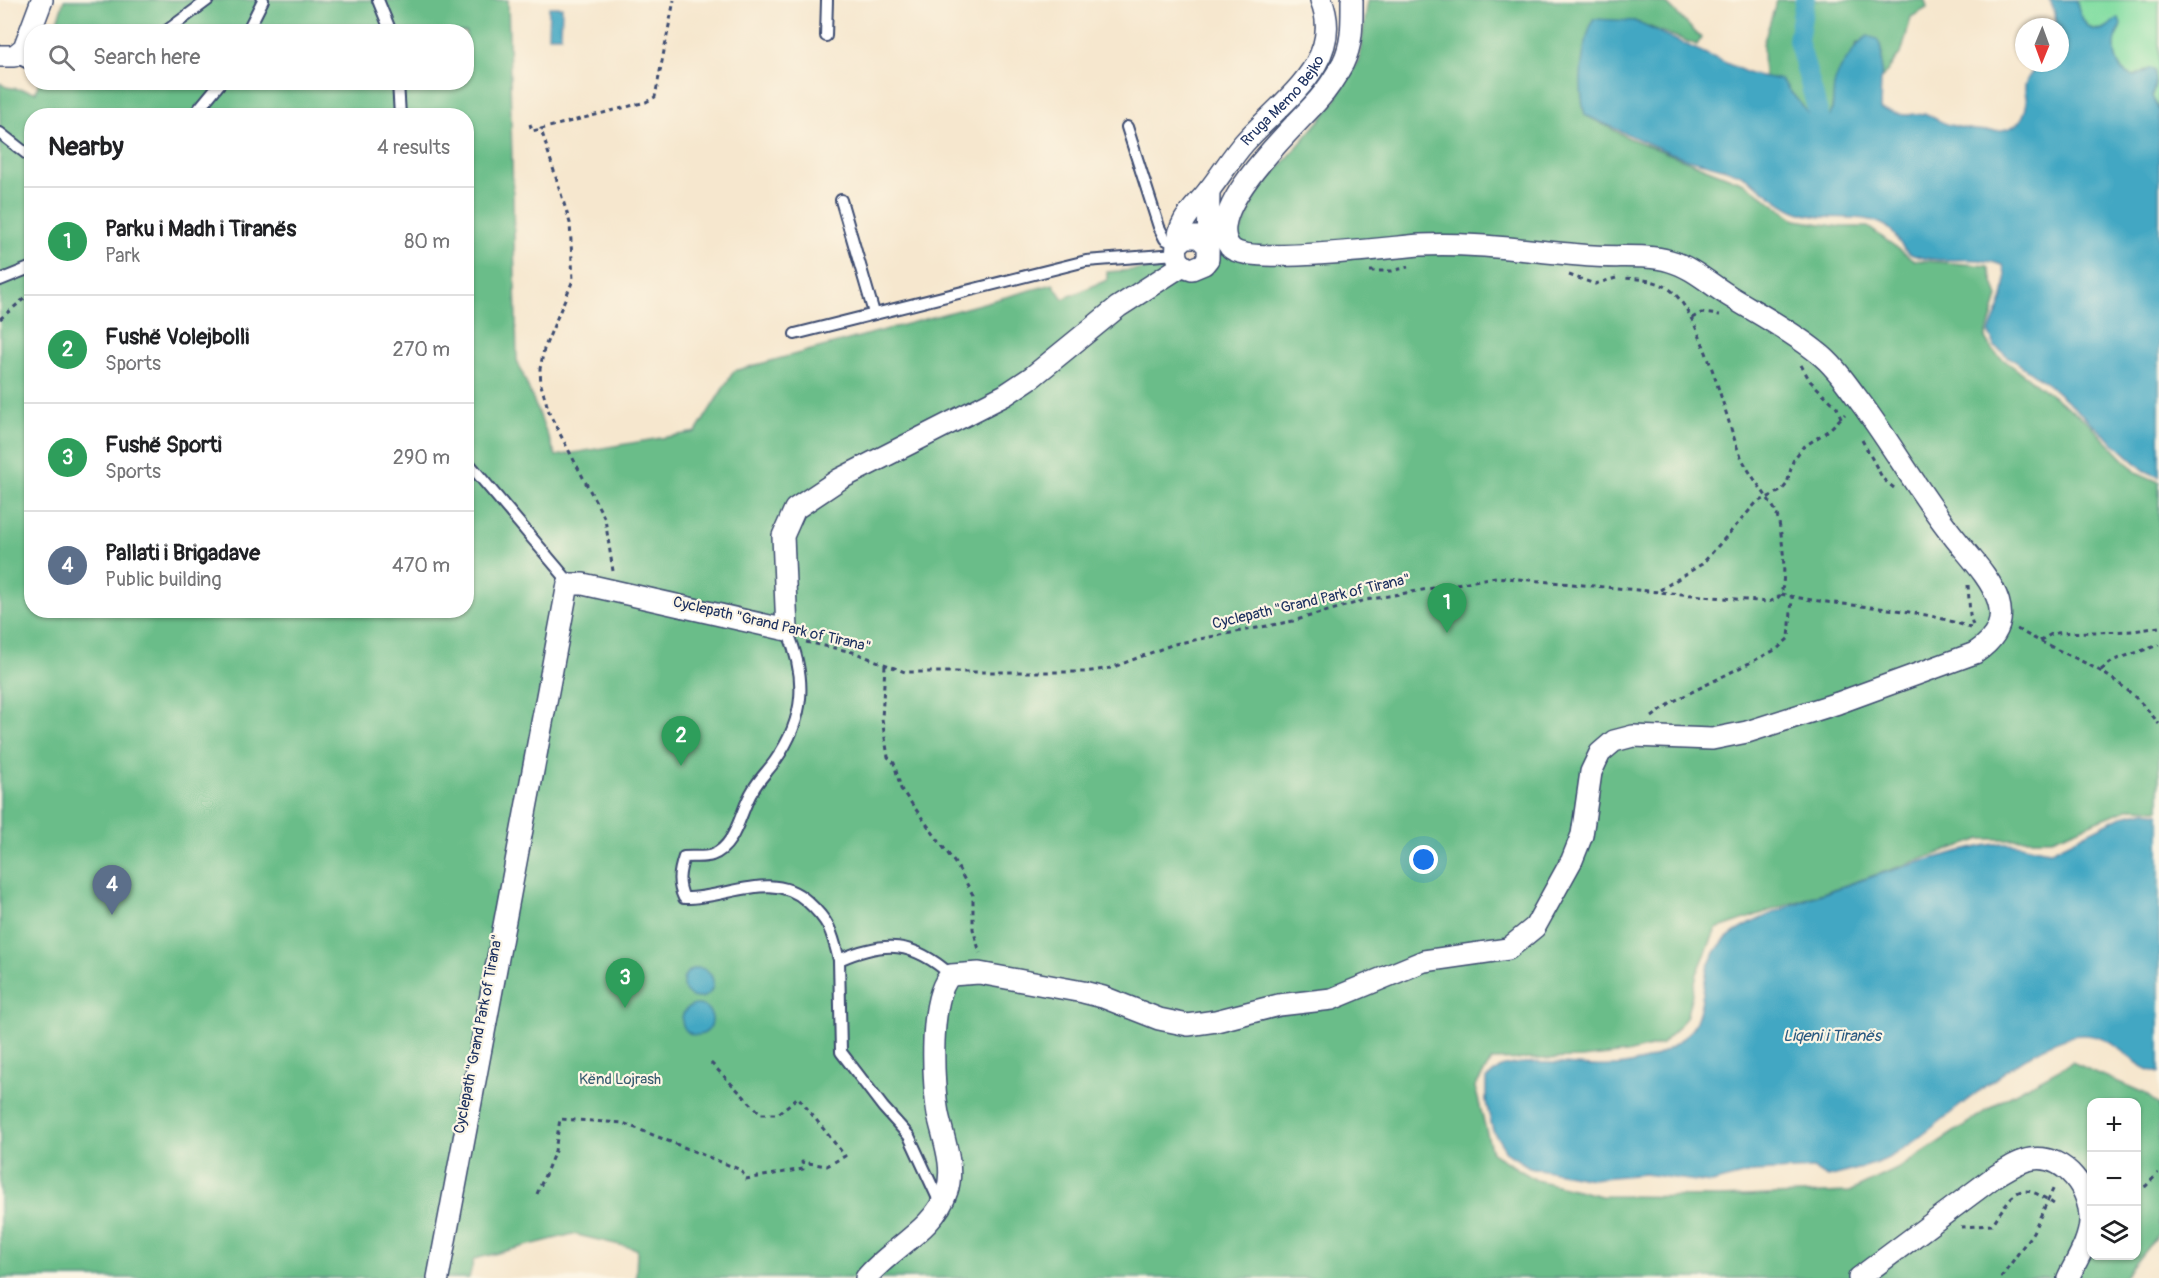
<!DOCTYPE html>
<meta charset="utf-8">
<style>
body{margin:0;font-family:Pangolin,sans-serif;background:#f6f6f6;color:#202124}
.controls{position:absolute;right:18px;bottom:18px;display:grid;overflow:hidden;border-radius:12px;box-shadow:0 2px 4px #0004}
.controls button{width:54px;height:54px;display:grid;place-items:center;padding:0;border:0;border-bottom:2px solid #e0e0e0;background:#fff;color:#202124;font:30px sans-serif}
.compass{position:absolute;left:2015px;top:18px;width:54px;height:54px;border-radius:50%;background:#fff;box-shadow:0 2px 4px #0004;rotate:181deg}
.you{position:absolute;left:1424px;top:860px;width:21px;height:21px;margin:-15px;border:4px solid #fff;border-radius:50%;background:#1a73e8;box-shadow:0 0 0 9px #1a73e833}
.badge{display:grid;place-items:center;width:39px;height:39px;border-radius:50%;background:#c8321e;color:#fff;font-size:20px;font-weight:700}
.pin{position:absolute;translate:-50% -50px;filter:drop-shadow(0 2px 3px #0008)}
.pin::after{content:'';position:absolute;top:32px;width:21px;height:18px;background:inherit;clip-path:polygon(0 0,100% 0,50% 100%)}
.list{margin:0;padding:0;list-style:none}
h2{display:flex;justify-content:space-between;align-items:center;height:78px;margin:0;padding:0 24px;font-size:26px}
h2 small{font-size:20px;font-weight:400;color:#757577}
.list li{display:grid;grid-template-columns:39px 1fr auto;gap:18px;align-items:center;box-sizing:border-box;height:108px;padding:0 24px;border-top:2px solid #e0e0e0}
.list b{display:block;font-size:22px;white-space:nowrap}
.list p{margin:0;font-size:20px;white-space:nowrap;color:#757577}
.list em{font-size:20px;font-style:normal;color:#757577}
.icon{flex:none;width:33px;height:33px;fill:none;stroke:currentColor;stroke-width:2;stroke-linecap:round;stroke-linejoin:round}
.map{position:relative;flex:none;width:2159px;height:1278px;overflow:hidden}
.search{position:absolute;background:#fff;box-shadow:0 2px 4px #0004;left:24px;top:24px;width:450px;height:66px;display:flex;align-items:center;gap:15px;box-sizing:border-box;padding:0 21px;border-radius:24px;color:#757577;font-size:22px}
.panel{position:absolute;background:#fff;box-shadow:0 2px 4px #0004;left:24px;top:108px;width:450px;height:510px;border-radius:24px}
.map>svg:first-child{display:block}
.green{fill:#84dea3;stroke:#508680;stroke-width:1.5}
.forest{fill:#6bbd89;stroke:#437674;stroke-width:1.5;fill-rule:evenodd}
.water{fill:#43a7c3;stroke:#2f6b90;stroke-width:1.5}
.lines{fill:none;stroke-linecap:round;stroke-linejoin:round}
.canal{stroke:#43a7c3;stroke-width:20}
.lane-casing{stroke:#3c4b6f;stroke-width:14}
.street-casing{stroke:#3c4b6f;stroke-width:24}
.path{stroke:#3c4b6f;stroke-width:3;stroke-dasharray:4.5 4.5;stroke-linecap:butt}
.lane{stroke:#fff;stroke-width:10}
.street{stroke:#fff;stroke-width:21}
.labels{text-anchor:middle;stroke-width:4.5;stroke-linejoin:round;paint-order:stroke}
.street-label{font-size:15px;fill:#1b2f5e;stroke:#fcf5e5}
.park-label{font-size:15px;fill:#355b6f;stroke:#fcf5e5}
.water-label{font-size:16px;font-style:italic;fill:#295981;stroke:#fcf5e5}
</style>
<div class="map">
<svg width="2159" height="1278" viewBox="0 0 2159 1278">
<rect width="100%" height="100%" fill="#fcf5e5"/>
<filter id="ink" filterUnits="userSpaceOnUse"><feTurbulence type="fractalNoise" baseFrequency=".0167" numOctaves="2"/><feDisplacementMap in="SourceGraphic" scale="12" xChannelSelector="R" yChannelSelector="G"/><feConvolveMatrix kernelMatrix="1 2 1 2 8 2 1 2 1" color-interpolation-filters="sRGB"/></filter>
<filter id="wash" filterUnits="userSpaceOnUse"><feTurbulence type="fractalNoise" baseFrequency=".008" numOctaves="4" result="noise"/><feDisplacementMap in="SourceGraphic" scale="24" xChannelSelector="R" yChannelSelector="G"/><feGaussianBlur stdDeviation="1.35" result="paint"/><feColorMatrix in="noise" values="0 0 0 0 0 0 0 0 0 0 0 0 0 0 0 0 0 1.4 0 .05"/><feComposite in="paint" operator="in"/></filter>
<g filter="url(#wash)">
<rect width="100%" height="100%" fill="#f6e7ce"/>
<path class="green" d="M2076 0H2159V111L2152 96 2155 85 2145 70 2135 76C2114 73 2110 44 2120 28L2111 25C2089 39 2080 18 2076 0Z"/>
<path class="forest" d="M64 0H508L517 360 556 456 696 432 734 371 1053 284 1063 299 1107 280V272L1160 268 1194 281 1241 231 1257 194 1332 106 1359 59 1368 0H1646L1667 4 1701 38 1697 45 1634 21 1585 115 1629 138 1746 184 1796 220 1841 227H1868L1914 260 1988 266 1998 297 1985 339 1996 354 2089 423 2136 472 2159 482V809L2130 808 2052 839H1981L1716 929 1697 974 1686 1018 1662 1044 1627 1053 1581 1058 1492 1060 1475 1087 1492 1153 1536 1180 1601 1196 1720 1197 1849 1192 1901 1167 2004 1099 2072 1062 2144 1093 2159 1105V1233L2123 1278H636L637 1249 573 1234 474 1259 469 1278H0V83L6 87 36 92 39 82H466V32L54 31ZM32 116H466V610H32ZM2092 1102H2136V1256H2092Z
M1777 0H1925L1927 8 1911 17 1902 51 1880 81 1882 49 1857 43 1833 101 1831 116 1826 123H1816L1781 80 1764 79 1763 44Z"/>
<path class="water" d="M2049 0H2076C2080 15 2087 39 2107 27 2112 24 2113 20 2119 18L2121 25C2111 42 2112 73 2135 76L2151 68 2155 71 2156 81 2152 96 2159 111V477L2144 470 2049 385 1995 347 1989 333C1997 309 2011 292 2003 265 1969 253 1945 266 1913 255 1898 249 1897 230 1882 224 1854 212 1824 223 1796 211 1776 203 1762 186 1743 176 1724 166 1702 164 1682 157 1649 145 1617 129 1585 115 1577 82 1581 51 1593 19L1634 21 1750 74 1781 80 1816 123H1826C1835 112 1832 100 1834 86 1836 72 1857 43 1868 36L1877 39 1882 49 1880 109C1889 111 1898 115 1907 115 1913 115 1918 112 1925 114 1934 117 1941 123 1950 125 1970 130 2012 139 2023 116 2035 91 2010 92 2041 63H2060V27H2057L2054 10Z
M549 7H562L561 36H548Z
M2146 811 2159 813V1073C2131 1068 2118 1036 2084 1035 2033 1033 1936 1133 1888 1158 1870 1167 1847 1172 1828 1177L1813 1169 1754 1172 1711 1183 1644 1174 1591 1179 1529 1167 1507 1153 1493 1131 1486 1102V1079C1492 1075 1498 1067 1504 1066 1556 1053 1613 1083 1665 1051 1673 1046 1684 1038 1690 1031 1702 1018 1703 984 1708 966 1711 959 1717 949 1722 943 1744 912 1960 846 2003 843 2020 842 2034 850 2051 851L2122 816Z
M683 983a15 15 0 1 1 30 0a15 15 0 1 1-30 0Z
M682 1020a15 15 0 1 1 30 0a15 15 0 1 1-30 0Z"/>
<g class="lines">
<path class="canal" d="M1805 0 1798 40 1821 123"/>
</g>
</g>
<g filter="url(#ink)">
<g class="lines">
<defs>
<path id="lane" d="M378 0 391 32
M165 32 208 0
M247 32 263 0
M826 36 827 0
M14 56 32 65
M398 82 400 116
M193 116 221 82
M1127 127 1159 227 1165 239 1177 245
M0 133 32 158
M841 200 874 313
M0 280 32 267
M795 334 1086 261 1176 254
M466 460 564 576
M787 630C807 678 806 717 775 761 768 771 759 779 753 790 740 810 737 846 712 855 705 858 692 856 684 857 679 872 677 883 684 898 726 899 772 869 807 901 830 922 832 932 839 960
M940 1203 909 1136 883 1107 841 1052 839 960C885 940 913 941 951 975"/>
<g id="street">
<path d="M0 56H14L24 48 42 0"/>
<path id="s1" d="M1178 244C1178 220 1195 208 1209 190 1221 175 1231 158 1244 143 1280 102 1346 62 1321 0"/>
<path d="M1208 246 1199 237H1186L1177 245C1175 258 1179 266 1192 269L1204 264 1208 259 1209 190"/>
<path d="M438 1278 568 584H583L787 630 783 536 795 509 840 479 1005 395 1032 377 1118 307 1183 265"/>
<path d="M866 1278C890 1248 935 1230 947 1191 955 1166 943 1138 938 1114 933 1085 928 995 951 975L979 973 1083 992 1103 997 1159 1019 1188 1025 1216 1021 1279 1005 1332 999 1424 961 1508 949 1535 927 1572 860 1582 835 1591 772 1600 753 1614 741 1633 736 1712 739 1747 732 1838 703 1975 653C2027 618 1988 578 1958 542 1920 496 1892 443 1855 395 1844 380 1832 363 1817 352 1791 331 1759 314 1731 297 1711 285 1692 267 1670 261 1646 254 1618 258 1593 256 1535 252 1479 242 1420 245 1391 247 1246 266 1230 247 1202 210 1296 126 1318 100 1328 89 1336 76 1343 63 1353 43 1352 22 1352 0"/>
<path d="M1859 1278 1994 1177C2006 1170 2018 1161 2032 1159 2065 1154 2092 1191 2090 1222 2089 1242 2076 1261 2068 1278"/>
</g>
</defs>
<use href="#lane" class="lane-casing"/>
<use href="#street" class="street-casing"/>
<path class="path" d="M530 124 532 131 541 129
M1370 271H1392L1408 267
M1569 275 1595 284 1616 278
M1692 318 1701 313 1720 315
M0 319 32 292
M1801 365 1810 381 1837 407 1841 418
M1862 440 1883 479 1894 488
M613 571 605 519 550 415 541 385 540 369 544 349 573 280 570 223 541 129 646 102 655 97 674 0
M1968 585 1970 615 1974 629
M1660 590 1702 564 1756 503 1781 491 1787 484 1793 461 1802 448 1829 430 1845 414
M1781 594C1843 609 1913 604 1973 629
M2017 629C2075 662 2116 667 2159 724
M2040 641 2053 633 2134 631 2159 627
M806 642 853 652 905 672H1085L1111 668 1174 644 1293 621 1366 600 1496 577 1768 602C1773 600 1777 600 1780 595 1788 581 1782 524 1775 510 1762 488 1744 469 1736 444 1723 406 1701 319 1674 293 1661 280 1640 279 1623 278
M885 665 882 719 888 757 894 763 901 789 957 866 973 895V929L980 953
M2101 670 2114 660 2159 645
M1652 717 1674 701 1777 649 1789 638 1792 598
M2136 1190 2146 1186 2158 1173
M537 1194 555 1151 560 1119 623 1123 741 1170 746 1179 803 1169 802 1162 827 1166 845 1156 798 1097 778 1114H761L708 1060
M1961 1227 1992 1225C2015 1190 2018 1179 2057 1206
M2001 1278 2033 1232 2055 1185"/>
<use href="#lane" class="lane"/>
<use href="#street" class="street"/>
</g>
</g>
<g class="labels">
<g class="street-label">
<text dy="5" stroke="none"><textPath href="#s1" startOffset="180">Rruga Memo Bejko</textPath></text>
<text transform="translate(1311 601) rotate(-13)" y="5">Cyclepath "Grand Park of Tirana"</text>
<text transform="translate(772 624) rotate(13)" y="5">Cyclepath "Grand Park of Tirana"</text>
<text transform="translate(478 1034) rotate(-79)" y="5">Cyclepath "Grand Park of Tirana"</text>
</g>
<g class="park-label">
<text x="620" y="1084">Kënd Lojrash</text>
</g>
<g class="water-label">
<text x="1832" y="1041">Liqeni i Tiranës</text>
</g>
</g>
</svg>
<div class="controls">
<button>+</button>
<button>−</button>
<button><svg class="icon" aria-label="layers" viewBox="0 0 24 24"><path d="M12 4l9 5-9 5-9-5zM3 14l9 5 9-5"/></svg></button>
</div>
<svg class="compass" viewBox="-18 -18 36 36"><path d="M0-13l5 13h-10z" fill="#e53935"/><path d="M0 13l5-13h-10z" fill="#757577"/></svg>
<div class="you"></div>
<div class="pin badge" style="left:1447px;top:633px;background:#2e9e5b">1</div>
<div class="pin badge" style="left:681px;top:766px;background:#2e9e5b">2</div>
<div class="pin badge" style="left:625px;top:1008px;background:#2e9e5b">3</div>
<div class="pin badge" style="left:112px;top:915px;background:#5c6f8a">4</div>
<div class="search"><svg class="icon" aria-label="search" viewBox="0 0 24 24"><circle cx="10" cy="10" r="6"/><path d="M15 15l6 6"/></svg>Search here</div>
<section class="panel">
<h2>Nearby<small>4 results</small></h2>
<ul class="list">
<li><span class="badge" style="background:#2e9e5b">1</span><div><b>Parku i Madh i Tiranës</b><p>Park</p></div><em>80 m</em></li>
<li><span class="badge" style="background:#2e9e5b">2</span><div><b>Fushë Volejbolli</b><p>Sports</p></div><em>270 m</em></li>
<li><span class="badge" style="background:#2e9e5b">3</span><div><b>Fushë Sporti</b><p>Sports</p></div><em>290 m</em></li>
<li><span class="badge" style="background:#5c6f8a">4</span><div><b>Pallati i Brigadave</b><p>Public building</p></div><em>470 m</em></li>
</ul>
</section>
</div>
